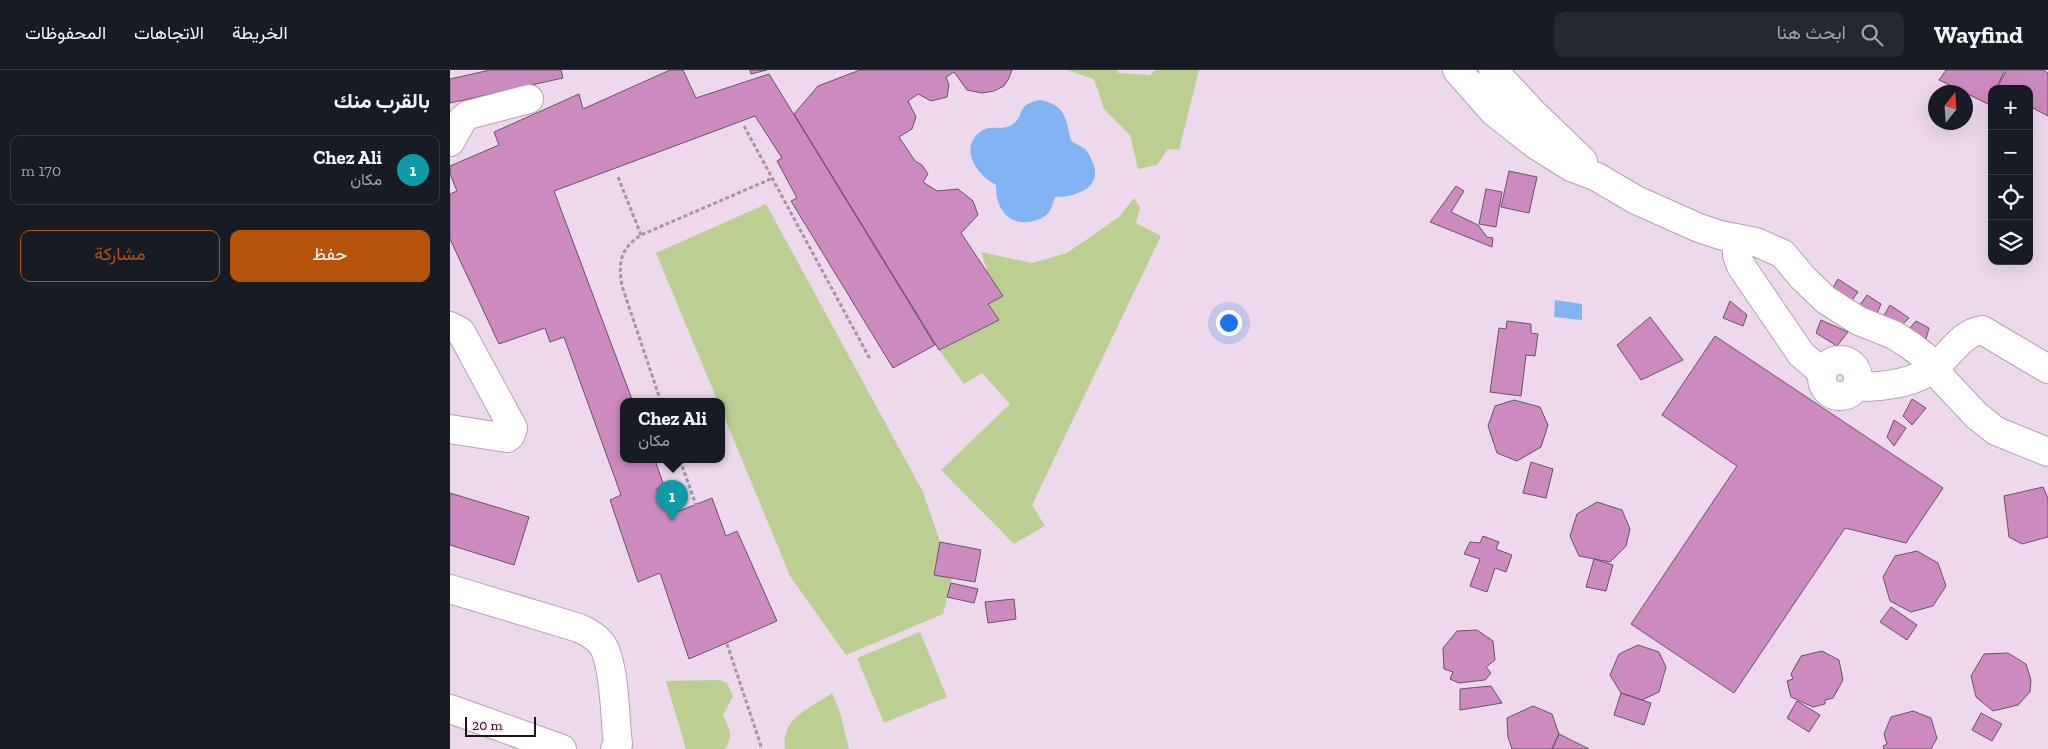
<!DOCTYPE html>
<html lang="ar">
<meta charset="utf-8">
<style>
body{margin:0;font-family:"Zilla Slab",Vazirmatn,serif;background:#242831;color:#f1f3f6;direction:rtl}
.controls{position:absolute;right:15px;top:15px;display:grid;overflow:hidden;border-radius:10px;box-shadow:0 5px 20px #0002}
.controls button{width:45px;height:45px;display:grid;place-items:center;padding:0;border:0;border-bottom:1px solid #363941;background:#171b24;color:#f1f3f6;font:25px sans-serif}
.compass{position:absolute;left:1478px;top:15px;width:45px;height:45px;border-radius:50%;background:#171b24;box-shadow:0 5px 20px #0002;rotate:17deg}
.scale{position:absolute;left:15px;bottom:12px;width:71px;box-sizing:border-box;padding-left:5px;border:2px solid #1b141b;border-top:0;font-size:14px;line-height:18px;white-space:nowrap;color:#1b141b;-webkit-text-stroke:4px #fce6f9;paint-order:stroke}
.you{position:absolute;left:778px;top:252px;width:18px;height:18px;margin:-12px;border:4px solid #fff;border-radius:50%;background:#1a73e8;box-shadow:0 0 0 8px #1a73e833}
.badge{display:grid;place-items:center;width:32px;height:32px;border-radius:50%;background:#b45309;color:#fff;font-size:16px;font-weight:700}
.pin{position:absolute;translate:-50% -41px;filter:drop-shadow(0 1px 2px #0008)}
.pin::after{content:'';position:absolute;top:26px;width:18px;height:15px;background:inherit;clip-path:polygon(0 0,100% 0,50% 100%)}
.popup{position:absolute;left:170px;top:328px;width:105px;height:65px;box-sizing:border-box;display:grid;place-content:center;border-radius:10px;background:#171b24;filter:drop-shadow(0 1px 4px #0005);font-size:16px;white-space:nowrap;color:#9ea1a6}
.popup b{font-size:19px;color:#f1f3f6}
.popup::after{content:'';position:absolute;left:50%;top:100%;margin-left:-10px;border:10px solid transparent;border-top-color:#171b24}
.list{margin:0;padding:0;list-style:none}
h2{display:flex;justify-content:space-between;align-items:center;height:65px;margin:0;padding:0 20px;font-size:21px}
h2 small{font-size:16px;font-weight:400;color:#9ea1a6}
.list li{display:grid;grid-template-columns:32px 1fr auto;gap:15px;align-items:center;box-sizing:border-box;height:70px;margin:0 10px 10px;padding:0 10px;border:1px solid #363941;border-radius:10px}
.list b{display:block;font-size:19px;white-space:nowrap}
.list p{margin:0;font-size:16px;white-space:nowrap;color:#9ea1a6}
.list em{font-size:16px;font-style:normal;color:#9ea1a6}
.actions{display:flex;gap:10px;padding:15px 20px}
.actions a{flex:1;padding:11px 0;border:1px solid #b45309;border-radius:10px;text-align:center;font-size:18px;color:#b45309}
.actions .main{background:#b45309;color:#fff}
.icon{flex:none;width:28px;height:28px;fill:none;stroke:currentColor;stroke-width:2;stroke-linecap:round;stroke-linejoin:round}
.map{position:relative;flex:none;width:1598px;height:679px;overflow:hidden;direction:ltr}
header{display:flex;align-items:center;gap:30px;box-sizing:border-box;height:70px;padding:0 25px;background:#171b24;border-bottom:1px solid #363941}
header strong{font-size:24px}
nav{display:flex;gap:28px;margin-inline-start:auto;font-size:18px}
.search{width:350px;height:45px;background:#242831;display:flex;align-items:center;gap:12px;box-sizing:border-box;padding:0 18px;border-radius:10px;color:#9ea1a6;font-size:19px}
main{display:flex}
aside{flex:1;background:#171b24}
.map>svg:first-child{display:block}
.green{fill:#bbcf93}
.water{fill:#82b4f4}
.building{fill:#cd8abf;stroke:#675463}
.lines{fill:none;stroke-linecap:round;stroke-linejoin:round}
.minor-casing{stroke:#b6a1b4;stroke-width:30}
.path{stroke:#a595a4;stroke-width:3;stroke-dasharray:4 2.5;stroke-linecap:butt}
.minor{stroke:#fff;stroke-width:28}
</style>
<header>
<strong>Wayfind</strong>
<div class="search"><svg class="icon" aria-label="search" viewBox="0 0 24 24"><circle cx="10" cy="10" r="6"/><path d="M15 15l6 6"/></svg>ابحث هنا</div>
<nav><a>الخريطة</a><a>الاتجاهات</a><a>المحفوظات</a></nav>
</header>
<main>
<div class="map">
<svg width="1598" height="679" viewBox="0 0 1598 679">
<rect width="100%" height="100%" fill="#eed9ec"/>
<path class="green" d="M617 0H667L668 3 700 5 706 0H749L729 80 718 79 707 95 688 99 680 65 654 39 644 9Z
M684 128 690 137 686 153 711 166 582 435 595 456 564 474 491 400 560 334 532 303 514 314 489 280 548 250 538 234 552 226 540 209 531 182 582 193 617 183 669 147Z
M316 134 473 422 490 472 484 504 502 508 493 544 396 585 340 506 271 339V332H268L206 183Z
M470 562 497 627 434 653 407 588Z
M270 610 277 613 283 626 273 645C279 658 284 666 275 679H236L216 611Z
M382 623 390 642 399 679H335C330 648 361 638 382 623Z"/>
<path class="water" d="M590 30C616 35 616 49 621 71 626 74 631 76 635 79 639 83 641 88 643 93 653 118 626 127 605 127 603 132 602 138 599 142 595 148 586 151 579 152 556 155 545 135 546 115 526 105 507 76 533 60 542 55 554 61 563 54 576 44 565 35 590 30Z
M1105 230 1132 234V250L1104 247Z"/>
<path class="building" d="M40 0H111L113 8 0 33V9Z
M220 0H233L246 28 319 4 485 275 443 298 341 131 347 128 327 91 332 88 305 46 104 121 183 332H173V390H205L214 416 207 419 219 445 262 428 276 466 287 461 327 551 239 589 210 503 188 512 160 430 171 425 114 267 100 272 95 258 49 274 0 169V124L7 121 0 104V96L49 75 44 62 129 24 133 39Z
M300 0H317L301 4Z
M410 0H562L559 8 554 16 544 21 532 23 517 20 504 2 496 7 499 15 497 27 481 31 468 24 458 31 466 47 462 59 449 67 465 91 472 95 478 104 473 112 487 121 508 119 523 131 528 145 511 163 553 226 538 234 549 250 489 280 344 44 368 16Z
M1496 0H1555L1546 19H1542V27L1538 34 1489 10Z
M1557 0H1593L1598 3V46L1579 36V19H1546Z
M1059 101 1087 107 1079 143 1051 137Z
M1006 116 1014 121 1001 142 1028 155 1037 167 1043 168 1042 177 980 152Z
M1036 119 1052 122 1046 157 1029 154Z
M1388 209 1408 222 1400 233 1381 221Z
M1417 225 1431 234 1426 246 1410 235Z
M1280 231 1297 245 1293 256 1273 248Z
M1440 235 1459 248 1450 257 1432 249Z
M1200 247 1233 290 1191 310 1167 275Z
M1371 250 1398 262 1387 276 1366 263Z
M1057 251 1081 254V263L1088 264 1085 286 1076 285 1071 326 1040 322 1049 258 1056 259Z
M1466 251 1479 258 1476 269 1458 260Z
M1265 266 1493 418 1456 473 1395 458 1284 623 1181 554 1287 396 1212 345Z
M1462 329 1476 338 1462 355 1453 346Z
M1064 330 1090 337 1098 355 1091 377 1067 391 1047 383 1038 356 1045 336Z
M1444 350 1456 358 1444 376 1437 367Z
M1081 392 1103 399 1096 428 1073 423Z
M1593 417 1598 428V467L1572 474 1559 467 1554 426Z
M0 423 79 447 64 495 0 475Z
M1147 432 1172 440 1180 459 1176 476 1160 492 1129 486 1120 466 1127 444Z
M1033 466 1049 472 1046 479 1062 485 1056 502 1045 498 1037 522 1020 516 1030 489 1014 484 1020 472 1030 473Z
M490 472 531 480 525 512 484 505Z
M1467 481 1488 493 1496 516 1483 536 1461 542 1440 531 1433 507 1445 486Z
M1144 489 1163 495 1156 521 1136 517Z
M501 513 528 519 524 533 497 527Z
M564 529 566 549 538 553 535 532Z
M1441 537 1467 555 1457 570 1430 552Z
M1027 560 1043 571 1045 590 1036 597 1041 603 1035 610 1009 613 1000 609 1003 602 994 599 993 578 1007 561Z
M1188 575 1209 582 1216 597 1209 622 1192 630 1171 623 1160 605 1169 584Z
M1372 581 1389 590 1393 610 1383 628 1375 630V634L1363 637 1341 627 1337 611 1343 609 1341 604 1351 586Z
M1558 583 1576 594 1581 610 1580 622 1568 635 1543 641 1526 627 1521 606 1534 584Z
M1041 616 1052 633 1010 640V619Z
M1171 623 1201 633 1194 655 1164 645Z
M1347 631 1370 645 1359 662 1337 648Z
M1083 636 1102 644 1109 664 1102 679H1062L1058 667 1057 648Z
M1463 641 1481 648 1487 668 1481 679H1434L1433 676 1437 674 1434 664 1441 647Z
M1531 643 1552 654 1542 671 1522 660Z
M1109 664 1139 679H1102Z"/>
<g class="lines">
<defs>
<path id="minor" d="M1007 0 1044 42 1086 75 1121 97 1147 107 1186 130 1249 158 1270 165 1306 172 1333 184 1353 208 1376 230 1409 251 1444 265 1461 276 1474 286 1494 311 1527 346 1546 361 1598 382
M1043 0 1082 42 1133 91
M0 72 13 49 18 45 79 29
M1286 169 1287 185 1291 196 1351 284 1373 303
M0 256 11 262 63 358 60 366 57 368 0 359
M1372 308a18 18 0 1 1 36 0a18 18 0 1 1-36 0Z
M1406 317C1431 317 1463 314 1484 298 1500 285 1511 263 1532 260L1598 299
M0 519 129 558C138 562 145 566 151 573 164 589 165 643 167 665L168 674 165 679
M0 639 112 679"/>
</defs>
<use href="#minor" class="minor-casing"/>
<path class="path" d="M294 56 420 289
M168 107 191 165
M211 332 172 216C168 192 170 179 191 165L323 108
M230 390 246 435
M277 574 312 679"/>
<use href="#minor" class="minor"/>
</g>
</svg>
<div class="controls">
<button>+</button>
<button>−</button>
<button><svg class="icon" aria-label="locate" viewBox="0 0 24 24"><circle cx="12" cy="12" r="6"/><path d="M12 2v4M12 18v4M2 12h4M18 12h4"/></svg></button>
<button><svg class="icon" aria-label="layers" viewBox="0 0 24 24"><path d="M12 4l9 5-9 5-9-5zM3 14l9 5 9-5"/></svg></button>
</div>
<svg class="compass" viewBox="-18 -18 36 36"><path d="M0-13l5 13h-10z" fill="#e53935"/><path d="M0 13l5-13h-10z" fill="#9ea1a6"/></svg>
<div class="scale">20 m</div>
<div class="you"></div>
<div class="pin badge" style="left:222px;top:451px;background:#0f9aa8">1</div>
<div class="popup"><b>Chez Ali</b>مكان</div>
</div>
<aside>
<h2>بالقرب منك<small></small></h2>
<ul class="list">
<li><span class="badge" style="background:#0f9aa8">1</span><div><b>Chez Ali</b><p>مكان</p></div><em>170 m</em></li>
</ul>
<div class="actions"><a class="main">حفظ</a><a>مشاركة</a></div>
</aside>
</main>
